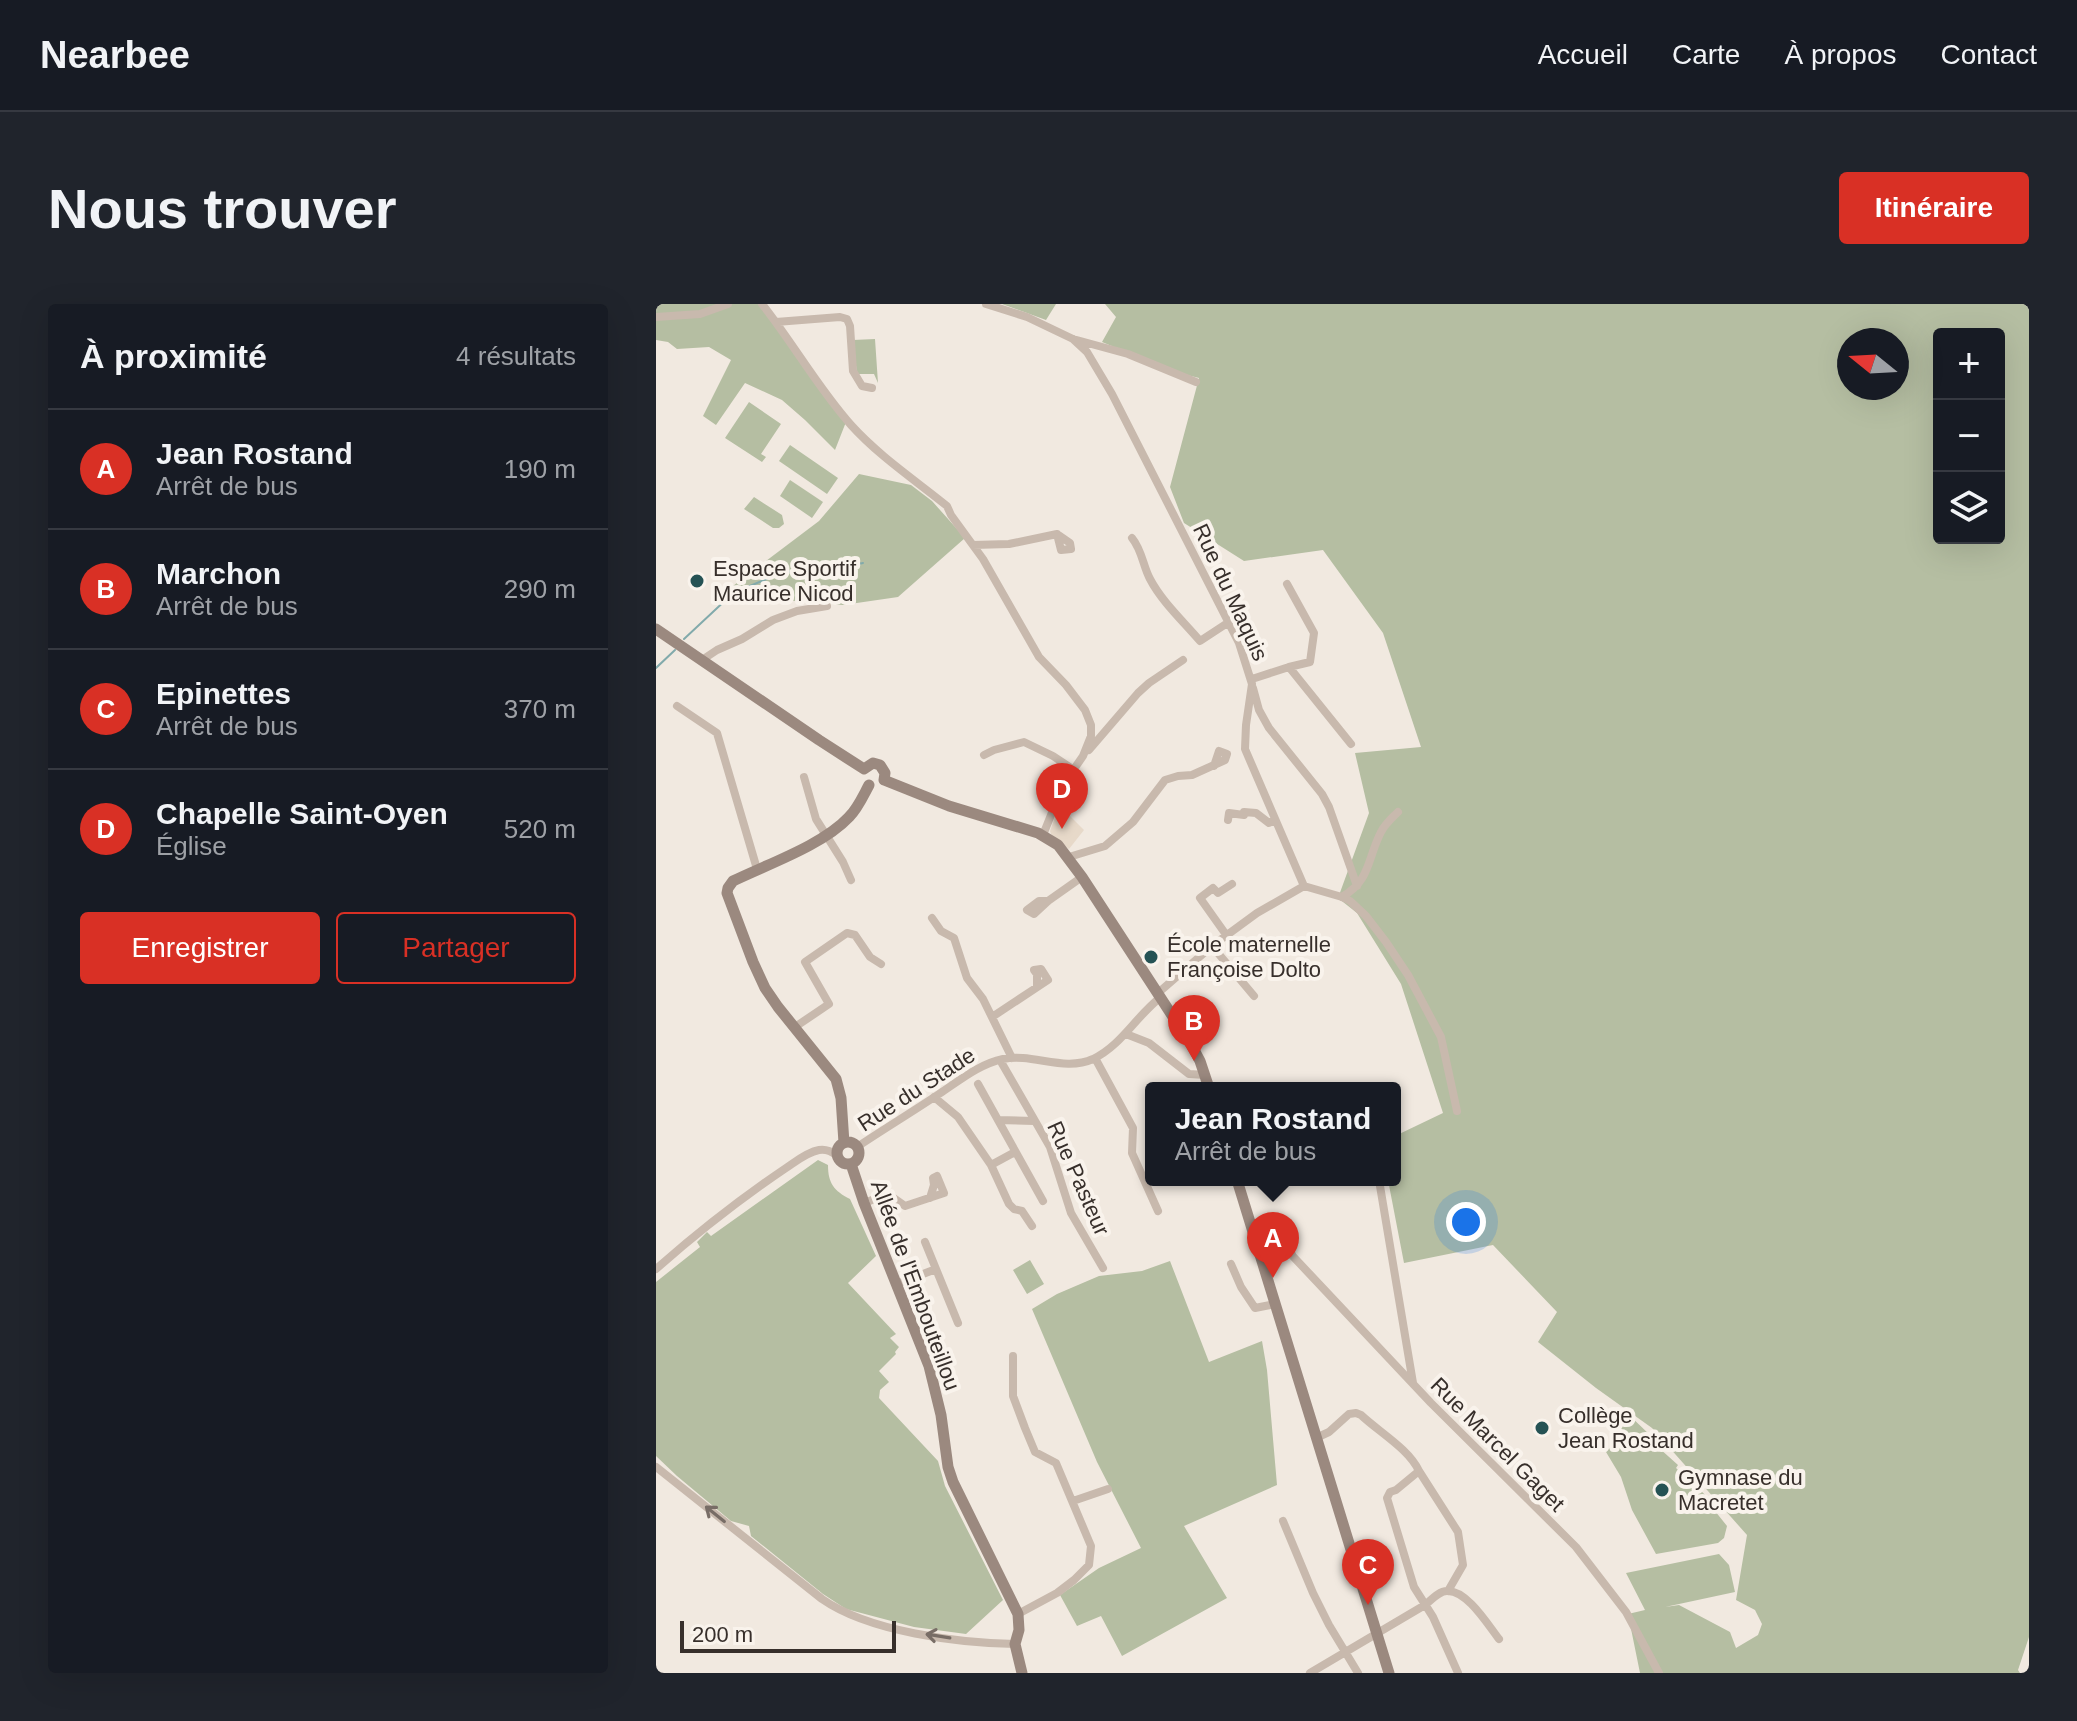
<!DOCTYPE html>
<html lang="fr">
<meta charset="utf-8">
<style>
body{margin:0;font-family:Arial,sans-serif;background:#20242c;color:#f1f3f6}
.controls{position:absolute;right:24px;top:24px;display:grid;overflow:hidden;border-radius:8px;box-shadow:0 8px 32px #0002}
.controls button{width:72px;height:72px;display:grid;place-items:center;padding:0;border:0;border-bottom:2px solid #363941;background:#171b24;color:#f1f3f6;font:40px sans-serif}
.compass{position:absolute;left:1181px;top:24px;width:72px;height:72px;border-radius:50%;background:#171b24;box-shadow:0 8px 32px #0002;rotate:288deg}
.scale{position:absolute;left:24px;bottom:20px;width:216px;box-sizing:border-box;padding-left:8px;border:4px solid #372f2b;border-top:0;font-size:22px;line-height:28px;white-space:nowrap;color:#372f2b;-webkit-text-stroke:6px #f9f3ec;paint-order:stroke}
.you{position:absolute;left:810px;top:918px;width:28px;height:28px;margin:-20px;border:6px solid #fff;border-radius:50%;background:#1a73e8;box-shadow:0 0 0 12px #1a73e833}
.badge{display:grid;place-items:center;width:52px;height:52px;border-radius:50%;background:#d93025;color:#fff;font-size:26px;font-weight:700}
.pin{position:absolute;translate:-50% -66px;filter:drop-shadow(0 2px 4px #0008)}
.pin::after{content:'';position:absolute;top:42px;width:28px;height:24px;background:inherit;clip-path:polygon(0 0,100% 0,50% 100%)}
.popup{position:absolute;left:489px;top:778px;width:256px;height:104px;box-sizing:border-box;display:grid;place-content:center;border-radius:8px;background:#171b24;filter:drop-shadow(0 2px 6px #0005);font-size:26px;white-space:nowrap;color:#9ea1a6}
.popup b{font-size:30px;color:#f1f3f6}
.popup::after{content:'';position:absolute;left:50%;top:100%;margin-left:-16px;border:16px solid transparent;border-top-color:#171b24}
.list{margin:0;padding:0;list-style:none}
h2{display:flex;justify-content:space-between;align-items:center;height:104px;margin:0;padding:0 32px;font-size:34px}
h2 small{font-size:26px;font-weight:400;color:#9ea1a6}
.list li{display:grid;grid-template-columns:52px 1fr auto;gap:24px;align-items:center;box-sizing:border-box;height:120px;padding:0 32px;border-top:2px solid #363941}
.list b{display:block;font-size:30px;white-space:nowrap}
.list p{margin:0;font-size:26px;white-space:nowrap;color:#9ea1a6}
.list em{font-size:26px;font-style:normal;color:#9ea1a6}
.actions{display:flex;gap:16px;padding:24px 32px}
.actions a{flex:1;padding:18px 0;border:2px solid #d93025;border-radius:8px;text-align:center;font-size:28px;color:#d93025}
.actions .main{background:#d93025;color:#fff}
.icon{flex:none;width:44px;height:44px;fill:none;stroke:currentColor;stroke-width:2;stroke-linecap:round;stroke-linejoin:round}
.map{position:relative;flex:none;width:1373px;height:1369px;overflow:hidden;border-radius:8px}
header{display:flex;align-items:center;gap:48px;box-sizing:border-box;height:112px;padding:0 40px;background:#171b24;border-bottom:2px solid #363941}
header strong{font-size:38px}
nav{display:flex;gap:44px;margin-inline-start:auto;font-size:28px}
.intro{display:flex;align-items:center;justify-content:space-between;box-sizing:border-box;height:192px;padding:0 48px}
h1{margin:0;font-size:56px}
.button{padding:20px 36px;border-radius:8px;background:#d93025;color:#fff;font-size:28px;font-weight:700}
main{display:flex;gap:48px;padding:0 48px}
aside{flex:1;background:#171b24;border-radius:8px;box-shadow:0 8px 32px #0002}
.map>svg:first-child{display:block}
.green{fill:#b5bea2;fill-rule:evenodd}
.plaza{fill:#e7d9c9}
.lines{fill:none;stroke-linecap:round;stroke-linejoin:round}
.stream{stroke:#82aaab;stroke-width:2}
.street{stroke:#c8b9ad;stroke-width:8}
.secondary{stroke:#9b897f;stroke-width:11}
.oneway{stroke:#786d66}
.poi-dot{fill:#255254;stroke:#f9f3ec;stroke-width:3}
.labels{text-anchor:middle;stroke-width:8;stroke-linejoin:round;paint-order:stroke}
.poi-label{font-size:22px;fill:#372f2b;stroke:#f9f3ec;text-anchor:start}
.street-label{font-size:22px;fill:#372f2b;stroke:#f9f3ec}
</style>
<header>
<strong>Nearbee</strong>
<nav><a>Accueil</a><a>Carte</a><a>À propos</a><a>Contact</a></nav>
</header>
<div class="intro"><h1>Nous trouver</h1><a class="button">Itinéraire</a></div>
<main>
<aside>
<h2>À proximité<small>4 résultats</small></h2>
<ul class="list">
<li><span class="badge">A</span><div><b>Jean Rostand</b><p>Arrêt de bus</p></div><em>190 m</em></li>
<li><span class="badge">B</span><div><b>Marchon</b><p>Arrêt de bus</p></div><em>290 m</em></li>
<li><span class="badge">C</span><div><b>Epinettes</b><p>Arrêt de bus</p></div><em>370 m</em></li>
<li><span class="badge">D</span><div><b>Chapelle Saint-Oyen</b><p>Église</p></div><em>520 m</em></li>
</ul>
<div class="actions"><a class="main">Enregistrer</a><a>Partager</a></div>
</aside>
<div class="map">
<svg width="1373" height="1369" viewBox="0 0 1373 1369">
<rect width="100%" height="100%" fill="#f1e9e0"/>
<path class="green" d="M0 0H106L190 118 179 146 149 116 126 96 89 79 60 121 47 112 75 56 53 43 21 45 12 38 0 36Z
M346 0H400L390 16Z
M449 0H1373V1333L1362 1366 1364 1369H984L972 1310 989 1306 970 1269 1063 1250 1073 1261 1079 1288 1009 1303 1023 1301 1074 1328 1080 1344 1102 1331 1106 1320 1099 1306 1080 1296 1091 1231 996 1124 940 1084 882 1038 901 1008 837 941 748 959 732 876H739V832L787 809 745 680 701 609 682 594 713 509 699 449 765 443 727 329 667 246 588 257 528 219 514 183 543 74 519 68 446 38 460 13ZM1283 30H1343V234H1283ZM1193 36H1241V84H1193Z
M219 35 222 79 218 70H201L197 36Z
M93 98 125 120 105 150 110 153 106 158 69 134Z
M134 141 182 174 171 190 123 157Z
M203 170 255 181 276 197 309 234 242 293 187 301 91 293 69 288 163 217Z
M134 176 167 198 156 214 124 192Z
M98 193 126 211 128 220 123 224H117L88 205Z
M162 856 172 861C172 879 178 887 194 895L220 952 192 979 240 1030 234 1034 243 1043 239 1048 240 1050 223 1067 233 1078 224 1086 223 1094 282 1157 289 1182 347 1296 310 1330 258 1323 190 1305 167 1290 95 1232 93 1222 75 1217 21 1172 0 1152V978L44 943 41 938 51 928 55 932Z
M374 956 388 980 371 990 357 966Z
M514 957 553 1058 606 1037 611 1066 621 1181 528 1222 571 1294 466 1352 445 1312 421 1322 404 1291 443 1264 485 1244 441 1158 376 1005 401 990 443 972 486 967Z
M970 1108 995 1132 993 1135 1022 1161 1020 1164 1058 1199 1055 1202 1071 1222 1068 1234 1062 1239 1000 1250 976 1206 965 1173 950 1148 969 1129 960 1119Z"/>
<path class="plaza" d="M406 504 428 526 413 545 395 530 394 527 399 513Z"/>
<g class="lines">
<path class="stream" d="M28 335 74 292 89 284 128 268 159 266 167 270H175L189 263 207 259
M0 364 19 346"/>
<path class="street" d="M106 0C137 39 162 84 195 121 223 152 259 176 291 202L295 211 327 255 383 353 410 381 429 406 435 421V432L427 452 407 481 387 531
M330 0 371 13 417 35 472 50 540 78
M0 13 44 10 72 0
M120 18 184 13 191 15 194 22 197 67 206 82 216 84
M417 35 431 48 456 90 583 339 596 380 590 421 589 445 648 582 601 609 556 642 502 689
M476 234C486 246 487 262 494 275 506 298 528 318 544 337L573 318
M317 241 353 240 401 230 414 239 415 245 405 246 401 230
M631 280 658 329 654 358 633 363
M46 356 61 346 86 335 117 316 141 307 171 302
M596 375 633 363 695 440
M597 384 603 406 613 424 666 490 673 503 701 582
M21 402 61 429 101 565
M433 446 482 389 493 379 527 356
M328 451 338 446 368 438 397 452 418 466
M148 473 160 515 187 558 195 576
M572 516 573 509 588 511V508L600 509 613 519 619 516
M413 553 449 542 477 518 509 476 522 472 536 471 569 456 571 450 563 447 558 462
M648 582 686 593 694 597 710 612 730 638 752 671 785 733 801 807
M686 593C715 576 711 555 725 528 729 520 736 514 742 508
M392 597H383L371 606 378 610 392 597 426 573
M276 614 285 627 298 634 311 674 327 695 356 754
M571 632 544 594 557 584 562 589 576 580
M556 642 598 692
M336 713 392 676 385 665 378 666 381 670V683
M139 723 173 700 149 658 191 629 199 631 214 653 225 660
M470 730 493 739 533 770 549 771
M439 754 477 824 476 849 502 907
M344 756 394 843 415 909 447 964
M322 780 387 897
M278 793 302 813 335 861 353 900 358 905 366 907 376 922
M342 816 378 817
M201 843C228 825 256 808 283 790 303 777 323 760 347 755 377 749 408 768 437 755 466 741 480 712 505 693
M335 861 359 848
M723 876 757 1079
M208 899 232 890 249 902 288 889 281 872 277 874 278 881 274 894
M599 934H607L631 946 775 1099 920 1243 970 1308 1003 1369
M269 938 302 1019
M606 956 623 948 636 951
M575 960 585 983 599 1004 619 1000
M0 965C41 929 84 895 130 864 139 858 151 848 163 846 169 845 175 847 180 851
M241 980 280 965
M357 1052V1092L369 1124 379 1148 400 1159 435 1242 433 1261 418 1276 401 1289 362 1310
M660 1134 673 1128 693 1110 700 1109 705 1111C723 1128 753 1145 763 1167L740 1186 734 1188 731 1194 758 1283 777 1313 802 1369
M0 1163 166 1295C213 1328 303 1339 359 1340
M763 1167 802 1228 807 1261 792 1287
M417 1197 452 1185
M627 1217 657 1289 673 1321 702 1369
M654 1369 769 1301C775 1296 783 1287 791 1287 811 1286 832 1321 843 1335"/>
<path class="secondary" d="M0 325 163 436 208 465
M208 465 217 459 224 461 229 469 228 476
M228 476 293 502 382 529 402 541 426 573 536 742 544 757 553 784
M181 849a11 11 0 1 1 22 0a11 11 0 1 1-22 0Z
M188 839 185 794 180 775 122 703 109 684 97 658 71 589 72 584 77 577C112 560 167 541 193 513 202 504 207 492 213 481
M195 860 208 899 273 1062 285 1111 292 1163 297 1178 362 1310 363 1326 359 1340 366 1369
M581 876 733 1369"/>
</g>
<defs><path id="oneway-shaft" d="M-6 0H5M1.5-3L5.5 0L1.5 3" fill="none" stroke-width="1.6" stroke-linecap="round" stroke-linejoin="round" transform="scale(2)"/></defs>
<g class="oneway">
<use href="#oneway-shaft" transform="translate(59 1210) rotate(-141)"/>
<use href="#oneway-shaft" transform="translate(282 1332) rotate(-171)"/>
</g>
<g class="poi-dot">
<circle cx="41" cy="277" r="8"/>
<circle cx="495" cy="653" r="8"/>
<circle cx="886" cy="1124" r="8"/>
<circle cx="1006" cy="1186" r="8"/>
</g>
<g class="labels">
<g class="poi-label">
<text x="57" y="272">Espace Sportif<tspan x="57" dy="25">Maurice Nicod</tspan></text>
<text x="511" y="648">École maternelle<tspan x="511" dy="25">Françoise Dolto</tspan></text>
<text x="902" y="1119">Collège<tspan x="902" dy="25">Jean Rostand</tspan></text>
<text x="1022" y="1181">Gymnase du<tspan x="1022" dy="25">Macretet</tspan></text>
</g>
<g class="street-label">
<text transform="translate(575 288) rotate(65)" y="8">Rue du Maquis</text>
<text transform="translate(260 785) rotate(-33)" y="8">Rue du Stade</text>
<text transform="translate(423 874) rotate(66)" y="8">Rue Pasteur</text>
<text transform="translate(260 981) rotate(70)" y="8">Allée de l'Embouteillou</text>
<text transform="translate(842 1140) rotate(45)" y="8">Rue Marcel Gaget</text>
</g>
</g>
</svg>
<div class="controls">
<button>+</button>
<button>−</button>
<button><svg class="icon" aria-label="layers" viewBox="0 0 24 24"><path d="M12 4l9 5-9 5-9-5zM3 14l9 5 9-5"/></svg></button>
</div>
<svg class="compass" viewBox="-18 -18 36 36"><path d="M0-13l5 13h-10z" fill="#e53935"/><path d="M0 13l5-13h-10z" fill="#9ea1a6"/></svg>
<div class="scale">200 m</div>
<div class="you"></div>
<div class="pin badge" style="left:617px;top:974px">A</div>
<div class="popup"><b>Jean Rostand</b>Arrêt de bus</div>
<div class="pin badge" style="left:538px;top:757px">B</div>
<div class="pin badge" style="left:712px;top:1301px">C</div>
<div class="pin badge" style="left:406px;top:525px">D</div>
</div>
</main>
